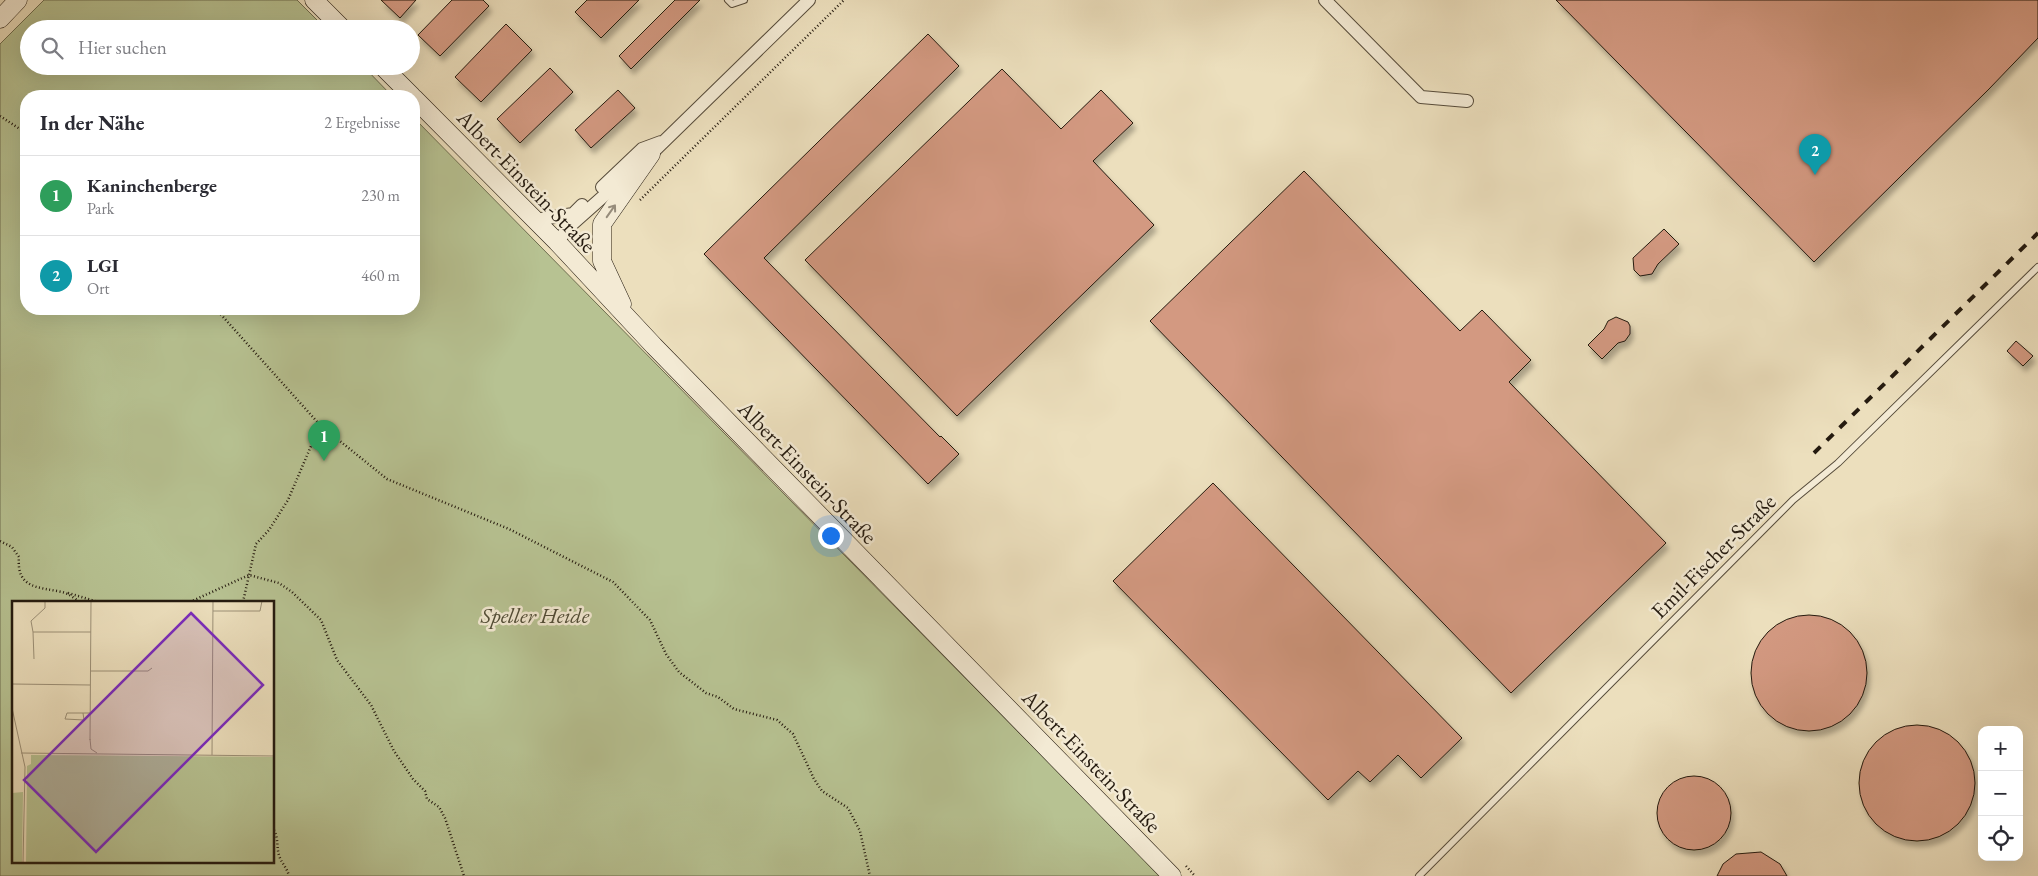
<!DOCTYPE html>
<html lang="de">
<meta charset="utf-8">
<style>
body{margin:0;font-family:"EB Garamond",serif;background:#f7f7f7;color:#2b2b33}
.controls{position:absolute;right:15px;bottom:15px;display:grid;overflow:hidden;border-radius:10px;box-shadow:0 5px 20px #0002}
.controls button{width:45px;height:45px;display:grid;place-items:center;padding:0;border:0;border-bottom:1px solid #e1e1e2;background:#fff;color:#2b2b33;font:25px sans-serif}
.you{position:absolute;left:830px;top:535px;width:18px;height:18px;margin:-12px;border:4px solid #fff;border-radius:50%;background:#1a73e8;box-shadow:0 0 0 8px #1a73e833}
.badge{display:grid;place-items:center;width:32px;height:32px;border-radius:50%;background:#8f2418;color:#fff;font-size:16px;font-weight:700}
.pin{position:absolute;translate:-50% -41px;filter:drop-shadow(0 1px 2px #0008)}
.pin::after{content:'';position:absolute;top:26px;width:18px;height:15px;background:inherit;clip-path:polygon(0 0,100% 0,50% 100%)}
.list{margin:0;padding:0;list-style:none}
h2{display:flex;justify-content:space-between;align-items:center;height:65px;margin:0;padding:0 20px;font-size:21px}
h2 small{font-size:16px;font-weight:400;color:#7c7c81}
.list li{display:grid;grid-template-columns:32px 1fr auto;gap:15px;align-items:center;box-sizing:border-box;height:80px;padding:0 20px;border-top:1px solid #e1e1e2}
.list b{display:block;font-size:19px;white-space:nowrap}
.list p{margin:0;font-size:16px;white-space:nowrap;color:#7c7c81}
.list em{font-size:16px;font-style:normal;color:#7c7c81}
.icon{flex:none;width:28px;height:28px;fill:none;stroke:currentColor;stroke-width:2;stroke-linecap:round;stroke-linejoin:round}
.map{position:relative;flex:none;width:2038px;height:876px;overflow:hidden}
.search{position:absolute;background:#fff;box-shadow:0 5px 20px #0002;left:20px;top:20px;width:400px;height:55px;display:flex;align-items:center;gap:12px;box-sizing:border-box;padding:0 18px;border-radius:28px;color:#7c7c81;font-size:19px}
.panel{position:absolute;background:#fff;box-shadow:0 5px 20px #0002;left:20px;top:90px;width:400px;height:225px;border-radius:20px}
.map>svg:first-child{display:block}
.green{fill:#b7c292;stroke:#6e6e50;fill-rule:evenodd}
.building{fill:#d39981;stroke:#241a0f;filter:url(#shadow)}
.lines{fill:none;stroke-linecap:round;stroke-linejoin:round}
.lane-casing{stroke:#564b3a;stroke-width:8}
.street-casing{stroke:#564b3a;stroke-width:14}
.secondary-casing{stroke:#241a0f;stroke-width:19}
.path{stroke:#241a0f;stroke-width:2.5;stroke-dasharray:1 2.5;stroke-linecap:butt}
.lane{stroke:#f3ead4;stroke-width:6}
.street{stroke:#f3ead4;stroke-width:12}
.secondary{stroke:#f3ead4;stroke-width:18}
.rail{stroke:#241a0f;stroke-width:4;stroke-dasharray:9 9;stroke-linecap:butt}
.oneway{stroke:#968c7b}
.labels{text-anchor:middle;stroke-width:5;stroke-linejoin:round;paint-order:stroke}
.street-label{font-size:22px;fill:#241a0f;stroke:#f3ead4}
.park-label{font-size:22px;font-style:italic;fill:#504c36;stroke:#f3ead4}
.inset-road{fill:none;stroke:#9c9077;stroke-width:1}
.view{fill:#7b2cbf;fill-opacity:0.15;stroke:#7b2cbf;stroke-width:2.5}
.inset-edge{fill:none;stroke:#241a0f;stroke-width:2.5}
</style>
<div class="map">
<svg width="2038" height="876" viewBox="0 0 2038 876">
<defs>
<filter id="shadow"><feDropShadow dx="3" dy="5.5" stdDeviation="2.5" flood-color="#0004"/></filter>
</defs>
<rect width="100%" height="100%" fill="#ecdfbd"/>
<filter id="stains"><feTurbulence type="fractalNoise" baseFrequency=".004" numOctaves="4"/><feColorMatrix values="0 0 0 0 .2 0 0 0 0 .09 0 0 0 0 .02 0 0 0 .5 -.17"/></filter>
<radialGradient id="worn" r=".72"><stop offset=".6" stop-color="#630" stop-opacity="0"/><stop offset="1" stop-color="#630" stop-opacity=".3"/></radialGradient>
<path class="green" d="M44 0H297L326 29H29V66H363L392 96H26V309H414V118L1160 876H0V44ZM14 602H274V862H14Z"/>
<path class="building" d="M381 0H416L400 18Z
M452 0H483L489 6 440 56 418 35Z
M587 0H639L601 38 575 12Z
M675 0H700L631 69 619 56Z
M1556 0H2038V38L1989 89 1814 262Z
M506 24 532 50 481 102 455 77Z
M928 34 959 66 764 258 940 437 941 436 959 454 928 484 704 254Z
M550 68 573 92 520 143 497 119Z
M1002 69 1061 129 1101 90 1133 123 1093 161 1154 225 957 416 805 260Z
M618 90 635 108 591 148 575 130Z
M1304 171 1460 331 1482 310 1531 360 1509 382 1666 543 1511 693 1150 321Z
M1664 229 1679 244 1658 264 1652 274 1640 276 1634 270 1633 258Z
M1616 317 1628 322 1630 326V334L1625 341 1618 343 1602 359 1588 345 1604 329 1608 321Z
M2016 341 2033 356 2023 366 2007 351Z
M1213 483 1462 738 1421 778 1398 755 1370 782 1358 771 1328 800 1113 581Z
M1751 673a58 58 0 1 1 116 0a58 58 0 1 1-116 0Z
M1859 783a58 58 0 1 1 116 0a58 58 0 1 1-116 0Z
M1657 813a37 37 0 1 1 74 0a37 37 0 1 1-74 0Z
M1761 852 1780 864 1787 876H1717L1723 864 1736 854Z"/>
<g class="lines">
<defs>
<path id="lane" d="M728 0 732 4 744 0
M1419 876 1793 500 1838 463 2038 267"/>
<path id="street" d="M1325 0 1421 97 1467 101
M602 187 642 149 661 142
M535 220 573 214 582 205
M557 242 570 226 651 154 809 0"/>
<path id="secondary" d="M314 0 343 29
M0 19 18 0
M382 66 412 96
M414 98 557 242 654 346 1172 876
M622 304 602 261V224L651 154"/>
</defs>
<use href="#lane" class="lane-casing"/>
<use href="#street" class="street-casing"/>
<use href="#secondary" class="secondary-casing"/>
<path class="path" d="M359 23 365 29
M0 116 26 133
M536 196 551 203
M640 200 844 0
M216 309 320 425 387 479 509 529 613 582 650 620 666 654 679 672 706 693 718 697 734 709 777 720 793 734 814 779 822 791 848 808 860 831 870 876
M0 541 12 547 19 557C16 589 39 587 62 592 68 593 75 599 80 602
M68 593 98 602
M190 602 249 575 279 583 292 592 321 620 337 660 371 705 394 751 413 779 425 791 427 799 439 807 445 818 464 876
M243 602 256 544 269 530 288 500 320 425
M274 830C279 839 276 849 280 858 283 865 287 868 289 876
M1186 866 1195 876"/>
<use href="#lane" class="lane"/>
<use href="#street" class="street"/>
<use href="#secondary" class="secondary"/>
<path class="rail" d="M1814 453 2038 233"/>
</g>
<defs><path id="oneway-shaft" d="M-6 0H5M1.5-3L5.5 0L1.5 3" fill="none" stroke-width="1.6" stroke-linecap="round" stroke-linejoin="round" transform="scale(1.25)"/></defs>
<use class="oneway" href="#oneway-shaft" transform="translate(611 211) rotate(-55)"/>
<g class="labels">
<g class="street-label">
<text transform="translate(527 181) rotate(46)" y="8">Albert-Einstein-Straße</text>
<text transform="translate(808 472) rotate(46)" y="8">Albert-Einstein-Straße</text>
<text transform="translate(1713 556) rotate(-45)" y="8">Emil-Fischer-Straße</text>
<text transform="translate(1092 761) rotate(46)" y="8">Albert-Einstein-Straße</text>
</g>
<g class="park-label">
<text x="535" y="623">Speller Heide</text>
</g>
</g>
<g transform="translate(12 601)">
<rect width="262" height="262" fill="#ecdfbd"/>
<path d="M19 154 262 156V262H14L15 165 19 163ZM11 191 10 262H0V192Z" fill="#b7c292"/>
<path class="inset-road" d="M201 10H248L250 0M21 31 19 20 33 7V0M22 58 21 31H79M79 70H136L140 67M0 83 78 84M0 107 13 166 11 262M71 112 72 119 53 118 55 112H78M78 138 79 148 85 152M78 139 79 0M9 152 263 155M200 154 201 0"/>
<path class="view" d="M179 12 251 84 84 251 12 179Z"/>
<rect width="262" height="262" class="inset-edge"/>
</g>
<rect width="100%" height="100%" filter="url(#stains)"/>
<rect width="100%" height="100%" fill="url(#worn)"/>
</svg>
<div class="controls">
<button>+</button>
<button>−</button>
<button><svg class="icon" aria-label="locate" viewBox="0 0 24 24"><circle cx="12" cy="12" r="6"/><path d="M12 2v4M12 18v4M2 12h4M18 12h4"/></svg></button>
</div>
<div class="you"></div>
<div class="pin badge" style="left:324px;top:461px;background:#2e9e5b">1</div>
<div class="pin badge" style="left:1815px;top:175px;background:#0f9aa8">2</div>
<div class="search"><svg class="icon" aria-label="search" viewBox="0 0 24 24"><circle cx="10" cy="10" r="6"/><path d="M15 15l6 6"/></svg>Hier suchen</div>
<section class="panel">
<h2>In der Nähe<small>2 Ergebnisse</small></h2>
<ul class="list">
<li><span class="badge" style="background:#2e9e5b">1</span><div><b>Kaninchenberge</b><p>Park</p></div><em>230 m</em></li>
<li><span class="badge" style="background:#0f9aa8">2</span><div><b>LGI</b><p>Ort</p></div><em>460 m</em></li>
</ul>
</section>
</div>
